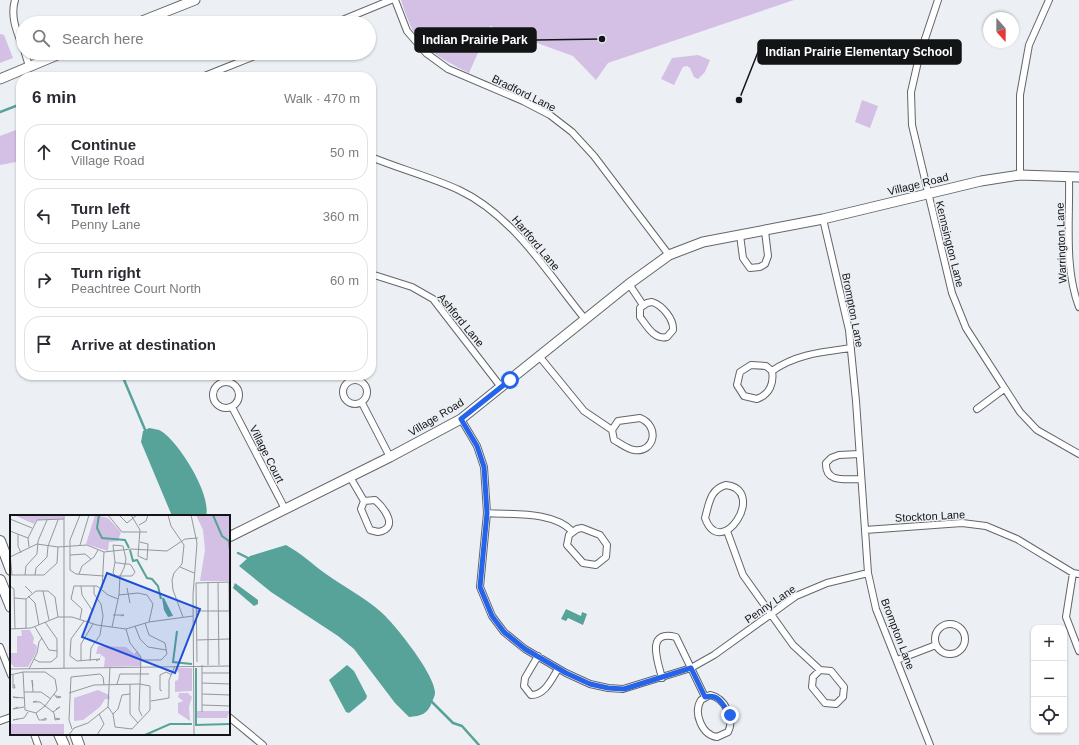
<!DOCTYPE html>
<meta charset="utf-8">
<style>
body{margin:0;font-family:Helvetica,sans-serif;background:#f7f7f7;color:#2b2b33}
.controls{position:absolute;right:12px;bottom:12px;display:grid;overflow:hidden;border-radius:8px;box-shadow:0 1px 3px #0004}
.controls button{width:36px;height:36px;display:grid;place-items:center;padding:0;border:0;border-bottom:1px solid #e1e1e2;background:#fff;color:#2b2b33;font:20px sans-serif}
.compass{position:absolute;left:983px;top:12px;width:36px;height:36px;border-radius:50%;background:#fff;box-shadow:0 1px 3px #0004;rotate:159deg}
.stop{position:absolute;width:12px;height:12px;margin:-9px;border:3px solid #2563eb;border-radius:50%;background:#fff}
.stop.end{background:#2563eb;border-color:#fff;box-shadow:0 1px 4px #0008}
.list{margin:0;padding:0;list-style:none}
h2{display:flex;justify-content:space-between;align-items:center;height:52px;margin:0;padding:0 16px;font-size:17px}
h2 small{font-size:13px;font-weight:400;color:#7c7c81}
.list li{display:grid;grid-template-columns:26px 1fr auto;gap:12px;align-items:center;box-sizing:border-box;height:56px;margin:0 8px 8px;padding:0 8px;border:1px solid #e1e1e2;border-radius:16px}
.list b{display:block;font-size:15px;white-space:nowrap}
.list p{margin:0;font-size:13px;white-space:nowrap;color:#7c7c81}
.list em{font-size:13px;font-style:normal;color:#7c7c81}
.icon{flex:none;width:22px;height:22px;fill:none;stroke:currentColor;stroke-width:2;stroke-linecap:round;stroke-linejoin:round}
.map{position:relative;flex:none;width:1079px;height:745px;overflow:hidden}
.search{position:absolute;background:#fff;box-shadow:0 1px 3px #0004;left:16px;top:16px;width:360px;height:44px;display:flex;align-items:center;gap:10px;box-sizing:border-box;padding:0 14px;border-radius:22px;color:#7c7c81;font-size:15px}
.panel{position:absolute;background:#fff;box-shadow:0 1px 3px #0004;left:16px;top:72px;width:360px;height:308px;border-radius:16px}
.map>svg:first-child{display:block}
.green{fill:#d4c0e4}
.water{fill:#58a399}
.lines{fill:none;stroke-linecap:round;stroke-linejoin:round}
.stream{stroke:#58a399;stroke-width:2.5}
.street-casing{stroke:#62666a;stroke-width:8}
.secondary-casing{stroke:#62666a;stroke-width:11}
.primary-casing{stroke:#62666a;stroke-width:12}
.street{stroke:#fff;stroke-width:6}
.secondary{stroke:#fff;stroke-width:9}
.primary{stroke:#fff;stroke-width:10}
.route{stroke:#2563eb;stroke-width:5}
.labels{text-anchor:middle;stroke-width:3;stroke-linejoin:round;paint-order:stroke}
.street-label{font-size:11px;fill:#121415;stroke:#ecf0f5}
.inset-river{fill:none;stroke:#58a399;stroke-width:2}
.inset-road{fill:none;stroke:#95989b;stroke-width:1}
.view{fill:#1d4ed8;fill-opacity:0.15;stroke:#1d4ed8;stroke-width:2}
.inset-edge{fill:none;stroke:#121415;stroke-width:2}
.leader{fill:none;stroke:#121415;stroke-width:1.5}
.callout-dot{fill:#121415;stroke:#ecf0f5;stroke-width:1.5}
.callout{fill:#121415;stroke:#121415;stroke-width:1.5}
.callout-label{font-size:12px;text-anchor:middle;font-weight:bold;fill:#fff}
</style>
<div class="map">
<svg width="1079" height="745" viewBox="0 0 1079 745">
<rect width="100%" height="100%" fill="#ecf0f5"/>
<path class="green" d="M401 0H794L608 63 596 80 573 56 490 26 469 73C449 63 423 50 412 29 408 20 404 10 401 0Z
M0 34 4 35 13 58 0 63Z
M698 55 710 60 705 72 698 79 694 77 690 68 687 66 683 67 674 85 661 79 672 58Z
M862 100 878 106 870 128 855 122Z
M21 128V161L0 165V136Z"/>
<path class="water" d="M149 428C153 429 158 429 161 431 179 442 212 495 206 516H172L141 442 143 431Z
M286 545C301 553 312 564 326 574 344 587 364 597 381 612 395 624 436 676 435 693 435 696 433 699 432 702 428 714 421 716 409 717L395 703 354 649 338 636 271 592 239 566 250 556Z
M235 583 258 600V604L254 606 233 588Z
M566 609 581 616 582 612 587 614 583 625 568 618 566 621 561 619Z
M347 665 354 671 367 696 366 699 349 713 346 712 329 680Z"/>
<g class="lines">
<path class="stream" d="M0 112 21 104
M122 375 146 432
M238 553 250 559
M430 700 453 723 462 726 479 745"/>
<defs>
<path id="street" d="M15 0C10 17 17 32 23 48
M395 0 407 31 426 53 448 69 523 101 550 115 572 132 594 156 669 255
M938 0 919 57 911 92 912 125 952 293 966 328 1020 412 1037 430 1079 454
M335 23 391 0
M25 53 29 66
M202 77 262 53
M371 157C400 169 431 177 459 190 514 216 548 274 585 319
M1020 175V95L1029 45 1049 0
M1069 178C1070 220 1064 268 1079 307
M823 219 849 330 856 401 868 573 876 609 930 745
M740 235 743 258 750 268 760 267 765 264 768 256 765 231
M371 274 412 287 433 299 501 387
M629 284 643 305
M652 302C662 305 674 319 673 330L667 337C654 340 647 326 640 317V308L647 303Z
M539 356 584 411 612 430
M751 365 766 366 772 371C774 383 770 394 757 399L744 396 737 385 740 372Z
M772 371C796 354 822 352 851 348
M343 392a12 12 0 1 1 24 0a12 12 0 1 1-24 0Z
M213 395a13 13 0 1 1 26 0a13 13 0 1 1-26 0Z
M362 403 390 457
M232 407 285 509
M977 409 1004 389
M640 418C660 426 655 453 634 450 627 449 620 443 614 440L612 430 618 421Z
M461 419 477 446 484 467 487 513 480 587 492 616 504 632 525 649 566 673 590 684 608 688 623 689 691 668 714 655 796 596 827 583 868 573
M859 454 839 455 831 458 826 463C825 483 845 479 860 479
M350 477 364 501
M726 485C768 490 721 562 705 518 709 504 710 489 726 485Z
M375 500C384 508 400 528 378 532L370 530 361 509 364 501Z
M487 513C514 515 552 511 572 531
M582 528 600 535 607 545 606 557 596 565 583 563 567 545 569 535 577 529Z
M865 530 962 523 986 526 1017 539 1073 573 1079 574
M727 531 743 575 793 645 820 670
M1073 573 1066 617 1079 651
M935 639a15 15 0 1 1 30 0a15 15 0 1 1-30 0Z
M0 647 11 675
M538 656 525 678 524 686 531 695C545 695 551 680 558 669
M897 660 936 645
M820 670 831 671 844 687 843 697 836 704 825 703 812 687 813 677Z
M662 678C658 662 645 629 676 637L705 697
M710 695C725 698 735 719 728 732L717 737C702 735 693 713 701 700Z
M229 717 263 745
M0 721 11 717
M34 734 38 745"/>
<path id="secondary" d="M137 23 195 0
M0 79 62 53
M229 537 390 457 461 419 629 284 669 255 703 242 823 219 981 181 1020 175 1079 177"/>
<path id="primary" d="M0 541 11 570
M0 580 11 607
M59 734 64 745
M75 734 79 745"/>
</defs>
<use href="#street" class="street-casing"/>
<use href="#secondary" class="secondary-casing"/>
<use href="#primary" class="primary-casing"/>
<use href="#street" class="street"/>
<use href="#secondary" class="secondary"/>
<use href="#primary" class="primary"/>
</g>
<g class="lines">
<path class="route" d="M510 380 461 419 477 446 484 467 487 513 480 587 492 616 504 632 525 649 566 673 590 684 608 688 624 689 691 668 705 697C719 693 723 705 730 715"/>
</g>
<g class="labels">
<g class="street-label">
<text transform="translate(524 93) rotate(26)" y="4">Bradford Lane</text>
<text transform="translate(918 184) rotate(-14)" y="4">Village Road</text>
<text transform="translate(536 243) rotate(50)" y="4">Hartford Lane</text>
<text transform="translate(1061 243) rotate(-92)" y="4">Warrington Lane</text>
<text transform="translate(950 244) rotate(76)" y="4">Kennsington Lane</text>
<text transform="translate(853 310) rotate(79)" y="4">Brompton Lane</text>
<text transform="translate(461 320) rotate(50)" y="4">Ashford Lane</text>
<text transform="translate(436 417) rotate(-31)" y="4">Village Road</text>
<text transform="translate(267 454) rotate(63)" y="4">Village Court</text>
<text transform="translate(930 516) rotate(-3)" y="4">Stockton Lane</text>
<text transform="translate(770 604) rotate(-34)" y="4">Penny Lane</text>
<text transform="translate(898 634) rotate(69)" y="4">Brompton Lane</text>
</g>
</g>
<g transform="translate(10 515)">
<rect width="220" height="220" fill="#ecf0f5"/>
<path d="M4 0H53V4L26 5 24 9ZM85 0 98 3 111 17 108 26 99 27 98 36 76 29ZM186 0H220V66H190L195 35 193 15ZM11 115H20L24 123 23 128 27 131 26 138 18 152H4L0 147 1 138H7V121H12ZM88 131 116 132 124 139 127 136 131 142V151L94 152 95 143 92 140 90 143 91 139H86ZM166 153H182V176L165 177V166L168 165 169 159ZM88 175 99 180 100 184H95L90 192 73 205 64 206V183ZM169 178H178L182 182 179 192 180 206 168 198V188L173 186 168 182ZM187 196H220L217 203H187ZM0 209H54V220H0Z" fill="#d4c0e4"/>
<path d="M152 83H154L163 101 158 102 154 95Z" fill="#58a399"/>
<path class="inset-river" d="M89 0 87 13 92 23 115 25 119 33M203 0 212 21 219 26 220 36M120 35 123 46 127 45 137 63 142 64 148 71 151 84M167 116 163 147 182 149M186 153V210L220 209M135 220 160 209H182"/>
<path class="inset-road" d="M54 0V153M70 0 60 25V55L66 59 94 61M98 0 112 17H137M109 0 117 8 127 0M121 0 130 15 128 41 137 45 138 29 130 27M158 0 161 11 174 30 172 49 164 58 162 65 163 75 173 102M181 0 187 28 183 80 184 220M0 4 22 13M129 10 136 6 138 0M0 16 18 23M8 19V31L11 38M70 30 79 0M19 32 18 23 27 5 54 4M0 38 2 60M60 40 75 39 81 44M0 42 27 29 48 32 77 30 94 37 121 34 157 36 175 24 188 23M170 52 184 58M69 59 72 51 84 42 88 35M0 60H34L47 48 48 32M15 60 16 51 27 39 28 26 37 5M25 60 26 53 37 42 38 31 48 5M198 67V150M208 67 209 150M219 67 220 151M0 71 4 74 5 114M71 71 72 80 82 95 79 107M17 73 15 71 22 78M92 73 94 37M117 73 120 88M33 76 39 105M109 80 128 78 137 80 143 89 139 107M18 81 25 88 29 110M4 83 16 84M186 96H219M103 100H114L111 101M70 104 72 94 61 84 64 71H87L98 80 108 84M74 106 61 124 60 141 67 146 90 144 86 146M125 111 130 124 138 132 156 135M25 112 39 135 47 136M102 112 109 80 110 61 114 53 115 49 116 44 113 31 103 30 105 47 107 48H109L115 49H119L121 50 125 57 122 61H106L103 58 105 47M16 113V84L26 76H38L45 82 48 102M0 114 21 113 48 102H62L87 110 116 114 139 107 183 101M116 114 120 128 131 142 129 195 132 201M187 125 219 124M24 144 29 147H41L47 142V124L35 107M131 145H151L157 139 155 128 139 120 135 108M71 146V129L83 109M80 146 81 133 90 120 93 101 91 89 84 79V71M187 147 186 68 220 67M192 150V197M0 154 220 151M19 154 27 138 29 127 32 123M192 158H220M0 160 13 157H35L45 164 47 175 35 191 26 198 15 195 13 157M3 160V173H5L4 169M192 168 220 169M107 169 110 159H139M120 169V199L128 208M152 176 150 175V160L156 157 162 160M14 177H31L41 184M23 177 22 165 23 171M59 178 84 170 130 169 140 171V195L122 214 105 212 103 199 98 192M44 179 47 183 51 182 46 181M192 179 220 180M8 183 3 182 14 183M27 186 23 187H30L43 197 44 198 45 204V205L50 204 45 203M141 186 159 183V165L165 151M192 190 220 191M8 192 3 194 14 192M43 197 50 192 46 194M26 198 29 205H36V203L32 205M103 199 108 194 112 180 120 179M8 204 3 205 14 203 18 197M62 214 59 205 61 162 90 159 93 162 94 170M59 220 64 213 78 208 98 192 100 152M87 220 94 209 89 199"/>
<path class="view" d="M97 58 190 94 165 158 72 122Z"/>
<rect width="220" height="220" class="inset-edge"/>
</g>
<path class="leader" d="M602 39L536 40M739 100L758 52"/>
<g class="callout-dot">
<circle cx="602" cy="39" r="4"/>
<circle cx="739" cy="100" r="4"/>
</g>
<g class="callout">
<rect x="415" y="28" width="121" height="24" rx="4"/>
<rect x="758" y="40" width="203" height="24" rx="4"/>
</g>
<g class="callout-label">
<text x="475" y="44">Indian Prairie Park</text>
<text x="859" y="56">Indian Prairie Elementary School</text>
</g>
</svg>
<div class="controls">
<button>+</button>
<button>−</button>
<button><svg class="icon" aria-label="locate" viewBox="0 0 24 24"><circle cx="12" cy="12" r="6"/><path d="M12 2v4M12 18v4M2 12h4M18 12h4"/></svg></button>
</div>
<svg class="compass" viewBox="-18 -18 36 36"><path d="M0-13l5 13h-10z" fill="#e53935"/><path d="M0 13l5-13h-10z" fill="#7c7c81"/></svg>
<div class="stop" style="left:510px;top:380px"></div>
<div class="stop end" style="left:730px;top:715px"></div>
<div class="search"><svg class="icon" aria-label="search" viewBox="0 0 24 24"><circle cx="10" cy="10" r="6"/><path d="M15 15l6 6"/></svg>Search here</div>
<section class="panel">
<h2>6 min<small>Walk · 470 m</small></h2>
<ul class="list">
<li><svg class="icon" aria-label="ahead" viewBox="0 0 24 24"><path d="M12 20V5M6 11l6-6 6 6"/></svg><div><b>Continue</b><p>Village Road</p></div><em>50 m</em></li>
<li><svg class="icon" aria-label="left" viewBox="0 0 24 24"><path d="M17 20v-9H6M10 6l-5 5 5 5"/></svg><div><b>Turn left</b><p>Penny Lane</p></div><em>360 m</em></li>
<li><svg class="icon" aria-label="right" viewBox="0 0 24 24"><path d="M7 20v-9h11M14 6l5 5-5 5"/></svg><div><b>Turn right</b><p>Peachtree Court North</p></div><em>60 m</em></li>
<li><svg class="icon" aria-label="arrive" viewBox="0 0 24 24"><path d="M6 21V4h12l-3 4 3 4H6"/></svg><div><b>Arrive at destination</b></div></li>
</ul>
</section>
</div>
